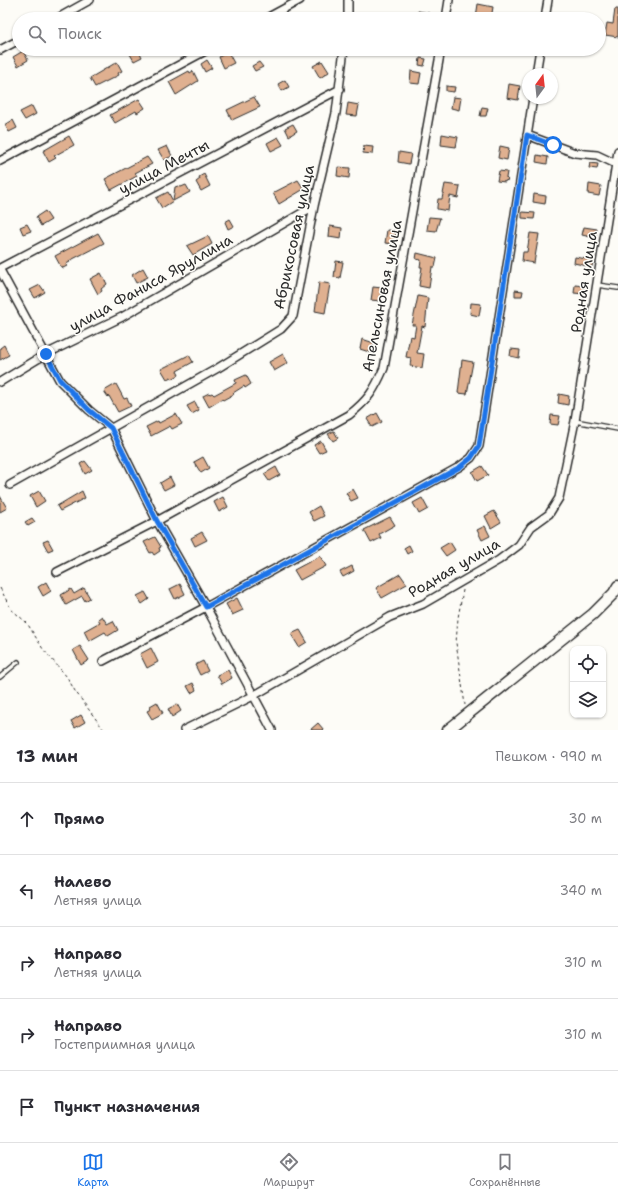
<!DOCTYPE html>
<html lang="ru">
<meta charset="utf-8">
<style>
body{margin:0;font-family:"Shantell Sans",sans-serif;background:#f2f2f3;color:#2b2b33}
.controls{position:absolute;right:12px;bottom:12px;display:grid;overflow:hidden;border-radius:8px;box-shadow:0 1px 3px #0004}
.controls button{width:36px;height:36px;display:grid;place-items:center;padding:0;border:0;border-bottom:1px solid #e1e1e2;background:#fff;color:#2b2b33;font:20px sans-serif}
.compass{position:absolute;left:522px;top:68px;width:36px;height:36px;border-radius:50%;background:#fff;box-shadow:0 1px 3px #0004;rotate:15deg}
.stop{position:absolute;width:12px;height:12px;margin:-9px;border:3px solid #1a73e8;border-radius:50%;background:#fff}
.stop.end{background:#1a73e8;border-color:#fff;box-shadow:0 1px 4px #0008}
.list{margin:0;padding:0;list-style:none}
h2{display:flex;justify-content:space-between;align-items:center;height:52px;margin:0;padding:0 16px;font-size:17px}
h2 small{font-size:13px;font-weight:400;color:#7c7c81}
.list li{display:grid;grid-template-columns:26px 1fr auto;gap:12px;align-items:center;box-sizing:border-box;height:72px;padding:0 16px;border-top:1px solid #e1e1e2}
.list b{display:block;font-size:15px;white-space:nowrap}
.list p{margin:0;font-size:13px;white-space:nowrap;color:#7c7c81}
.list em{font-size:13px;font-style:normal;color:#7c7c81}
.icon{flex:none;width:22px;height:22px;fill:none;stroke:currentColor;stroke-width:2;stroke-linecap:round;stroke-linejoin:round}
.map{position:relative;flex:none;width:618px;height:730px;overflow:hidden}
.search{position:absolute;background:#fff;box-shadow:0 1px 3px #0004;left:12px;right:12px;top:12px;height:44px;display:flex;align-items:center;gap:10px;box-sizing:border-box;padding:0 14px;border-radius:22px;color:#7c7c81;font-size:15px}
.sheet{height:412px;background:#fff}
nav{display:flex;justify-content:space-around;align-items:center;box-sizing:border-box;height:56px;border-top:1px solid #e1e1e2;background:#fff;font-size:11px;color:#7c7c81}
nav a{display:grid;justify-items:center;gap:2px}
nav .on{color:#1a73e8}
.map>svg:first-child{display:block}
.building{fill:#dfb090;stroke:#2b2b2b}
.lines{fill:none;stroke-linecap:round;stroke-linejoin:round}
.service-casing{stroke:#2b2b2b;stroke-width:6}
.minor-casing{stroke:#2b2b2b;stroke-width:10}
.secondary-casing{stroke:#2b2b2b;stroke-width:13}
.path{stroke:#2b2b2b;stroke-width:1;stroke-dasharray:3 3;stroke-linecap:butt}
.service{stroke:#fdfcf7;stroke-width:3.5}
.minor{stroke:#fdfcf7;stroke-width:7}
.secondary{stroke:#fdfcf7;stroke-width:10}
.route{stroke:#1a73e8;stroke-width:5}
.labels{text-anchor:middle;stroke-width:3;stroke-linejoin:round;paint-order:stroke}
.street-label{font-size:15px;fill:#2b2b2b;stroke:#fdfcf7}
</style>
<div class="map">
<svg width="618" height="730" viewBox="0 0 618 730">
<rect width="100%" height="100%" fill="#fdfcf7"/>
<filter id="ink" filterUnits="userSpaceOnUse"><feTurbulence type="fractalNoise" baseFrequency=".025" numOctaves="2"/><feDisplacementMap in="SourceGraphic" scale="8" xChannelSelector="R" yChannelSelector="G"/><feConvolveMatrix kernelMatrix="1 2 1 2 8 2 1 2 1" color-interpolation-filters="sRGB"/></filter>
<g filter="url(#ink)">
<path class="building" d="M478 4 493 7 491 19 476 17Z
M615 9H618V37L605 35 607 23 613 24Z
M418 11 429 13 428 19H417Z
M127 49H138L142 57 134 61Z
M23 51 28 60 18 66 13 57Z
M228 52 234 63 224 68 219 57Z
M420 58 426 59 424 66 419 65Z
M207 60 212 68 205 72 201 64Z
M322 61 329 72 320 78 313 66Z
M117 62 122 71 118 73 119 75 95 87 90 78Z
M259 62 263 67 255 71 252 66Z
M189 71 190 73 193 71 198 81 176 95 169 82Z
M411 71 421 73 419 84 410 83Z
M285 80 289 87 282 91 278 84Z
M509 84 520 86 518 100 507 98Z
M446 86 455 87 454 92 446 91Z
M254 97 260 107 232 120 227 110Z
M453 97 461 98 459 110 451 108Z
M139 99 145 108 137 113 136 111 115 123 110 115Z
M348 103 359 105 357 116 346 115Z
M32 106 36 114 25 120 20 112Z
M482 107 488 108 486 116H480Z
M13 120 17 128 9 132 5 125Z
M293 124 297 131 289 136 285 128Z
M442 134 458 137 456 147 441 145Z
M69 136 74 145 54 156 56 158 49 162 43 151Z
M278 137 283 145 271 151 267 143Z
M167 146 172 156 164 160 158 150Z
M364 146 373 147 372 154 363 153Z
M500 146 509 148 507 160 498 158Z
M399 152 411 154 409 164 398 162Z
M537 155 548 157 547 164 536 162Z
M147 157 152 164 135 173 137 176 111 190 105 179Z
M590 163 598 164 597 169 589 168Z
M338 167 350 168 349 178 337 176Z
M499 171 507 172 506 178 508 180 505 181V182L497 181Z
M204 174 210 186 201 191 196 182 200 179 199 177Z
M298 180 304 189 279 204 273 193Z
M445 184 460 186 458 198 450 196 448 211 437 209V207L438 199H442Z
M589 184 601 186 599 196 588 194Z
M186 185 190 192 173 201 175 187 178 186 181 187Z
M168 192 173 201 162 208 156 198Z
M534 194 546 196 545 204 533 202Z
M45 211 51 220 41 226 36 217Z
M522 212 535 213 534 219 522 218Z
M429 217 440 218 436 231 427 230Z
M230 219 234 226 228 229 225 222Z
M27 224 31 231 23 234 20 227Z
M330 226 342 228 341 239 329 237Z
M584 227 597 229 595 238 582 235Z
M387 230 396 231 394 244 385 243Z
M98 233 104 243 69 261 70 262 66 264 67 266 63 268 62 266 61 267 55 256Z
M530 233 539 234 534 263 522 261 523 252H527Z
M208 236 212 244 193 255 187 246Z
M417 253 437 258 435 267H432L429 288 419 286 422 267H420L421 260 416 259Z
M575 257 593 260 592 267 574 263Z
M336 261 343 262 340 278 334 277Z
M143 268 148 277 136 283 132 275Z
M101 273 107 284 101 289 102 291 98 294 90 279Z
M319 282 330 284 325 313 315 311Z
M40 285 45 292 35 298 30 290Z
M575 285 584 286 583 294 574 293Z
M373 287 382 288 380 301 371 300Z
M515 290 523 291 522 296H515Z
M418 296 428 298 425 327 422 326 417 353 424 354 422 368 410 366 411 358 406 357 410 336 414 337 416 325H412Z
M471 303 481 304 479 316 470 314Z
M362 339 374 343 372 353 360 349Z
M4 345 9 355 0 360V348Z
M511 349 520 350 519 358 510 356Z
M283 354 288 363 274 371 269 362Z
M189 355 193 362 177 371 179 375 172 379 171 377 167 379 161 369Z
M462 360 473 362 467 394 458 393Z
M246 375 251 384 245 388 244 386 233 393 234 394 223 400 222 399 209 407 203 396 209 393 210 394 212 393 214 395 236 383 235 380Z
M116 384 124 399 127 398 131 406 118 412 109 396 108 397 104 391Z
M559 394 569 396 568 405 558 403Z
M195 402 199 410 192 414 187 406Z
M377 413 382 422 372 427 367 419Z
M176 414 182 424 172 429 170 426 151 436 146 427 158 421 159 423Z
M551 415 560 416 558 425 550 424Z
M334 431 338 438 333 441 328 434Z
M321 441 326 450 319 453 314 445Z
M203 457 209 468 201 473 194 462Z
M85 461 92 470 85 474 80 464Z
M482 466 488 475 477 481 472 472Z
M276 467 280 475 269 481 264 474Z
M170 477 174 485 164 490 160 483Z
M353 489 358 498 351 501 346 493Z
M39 491 45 501 36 507 30 496Z
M82 491 85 498 60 511 57 506Z
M0 496 7 508 0 512Z
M223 497 228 507 219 512 214 502Z
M422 498 428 509 419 514 413 503Z
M319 506 324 516 314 521 309 512Z
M494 511 501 522 491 528 485 516Z
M390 517 395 525 379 534 381 538 371 543 364 530Z
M32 518 35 522 28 526 25 522Z
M485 526 490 536 482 540 477 530Z
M202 532 207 540 195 546 191 538Z
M155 537 161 547 159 548 160 551 154 555 152 552 150 553 144 542Z
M48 540 53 549 48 551 43 542Z
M450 542 455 550 446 556 440 548Z
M409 545 412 551 407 554 404 548Z
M320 556 326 566 300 580 294 570Z
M352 566 354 571 343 577 340 572Z
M400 574 407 584 382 598 376 588Z
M46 582 51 591 43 596 38 587Z
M180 584 185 594 175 599 170 589Z
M84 588 90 598 85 601 82 596 66 605 61 595 71 589 74 594Z
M145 592 149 599 142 604 137 596Z
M237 598 243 610 232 615 226 604Z
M102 616 107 624 113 621 118 630 108 636 105 632 89 641 84 631 100 622 98 619Z
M300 630 307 642 299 647 291 634Z
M80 646 89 660 81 665 73 650Z
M151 648 158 662 147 668 140 654Z
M203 661 208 671 200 675 195 665Z
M228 670 232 678 222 684 217 675Z
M193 683 196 690 191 693 187 686Z
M157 702 163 713 152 719 147 711 151 709 150 706Z
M177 704 181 711 172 717 168 709Z
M81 715 85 722 75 728 71 721Z
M318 723 324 730H310Z"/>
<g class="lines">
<defs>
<path id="service" d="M597 285 618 288
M575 421 618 429
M0 677 18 662"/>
<path id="minor" d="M56 19 90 0
M265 19 300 0
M348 19V0
M446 19 449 0
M545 19 548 0
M0 50 19 40
M536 74 540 49
M527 135 575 153 597 155 616 164 618 167
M0 161 209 49
M0 268 340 89
M0 270 60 381 89 410 111 428 157 521 206 607 272 730
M0 382 46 354 122 317 314 206
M10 485 218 368 281 329 293 316 314 206 336 113 344 49
M57 572 157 521 349 415C368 400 374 391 384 368L441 49
M103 661 206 607 459 467 471 458 479 446 533 98
M184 730 253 696 390 617 423 604 499 560 519 545 531 527 549 514 559 498 575 421 618 151"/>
<path id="secondary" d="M448 730 593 614 614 593 618 586"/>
</defs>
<use href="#service" class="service-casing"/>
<use href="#minor" class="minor-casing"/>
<use href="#secondary" class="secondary-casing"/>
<path class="path" d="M0 588 11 609 27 623 43 649 67 677 75 691 104 730
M463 590 458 618 456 643 465 705"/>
<use href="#service" class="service"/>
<use href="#minor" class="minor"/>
<use href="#secondary" class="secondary"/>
</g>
</g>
<g class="lines" filter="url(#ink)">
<path class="route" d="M46 354 60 380 89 410 111 428 157 521 206 607 460 467 471 458 479 446 527 135 553 145"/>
</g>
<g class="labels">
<g class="street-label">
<text transform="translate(164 167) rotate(-28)" y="5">улица Мечты</text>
<text transform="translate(294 237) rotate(-78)" y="5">Абрикосовая улица</text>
<text transform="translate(584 282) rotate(-81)" y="5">Родная улица</text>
<text transform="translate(151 283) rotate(-29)" y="5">улица Фаниса Яруллина</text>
<text transform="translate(382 296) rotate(-79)" y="5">Апельсиновая улица</text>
<text transform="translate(454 568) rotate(-30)" y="5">Родная улица</text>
</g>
</g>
</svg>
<div class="controls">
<button><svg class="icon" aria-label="locate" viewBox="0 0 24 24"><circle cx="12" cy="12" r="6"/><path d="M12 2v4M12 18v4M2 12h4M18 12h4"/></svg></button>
<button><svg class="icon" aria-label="layers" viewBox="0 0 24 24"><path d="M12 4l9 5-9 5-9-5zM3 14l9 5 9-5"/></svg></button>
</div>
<svg class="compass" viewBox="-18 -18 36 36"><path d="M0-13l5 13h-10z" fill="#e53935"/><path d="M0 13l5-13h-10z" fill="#7c7c81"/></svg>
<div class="stop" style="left:553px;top:145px"></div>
<div class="stop end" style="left:46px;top:354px"></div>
<div class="search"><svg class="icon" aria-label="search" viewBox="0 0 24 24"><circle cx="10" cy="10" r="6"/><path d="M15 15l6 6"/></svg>Поиск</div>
</div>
<section class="sheet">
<h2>13 мин<small>Пешком · 990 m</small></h2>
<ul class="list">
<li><svg class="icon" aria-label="ahead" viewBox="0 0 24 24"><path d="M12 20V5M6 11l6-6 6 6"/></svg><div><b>Прямо</b></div><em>30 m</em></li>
<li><svg class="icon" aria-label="left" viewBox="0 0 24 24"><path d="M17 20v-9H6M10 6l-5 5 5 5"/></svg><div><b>Налево</b><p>Летняя улица</p></div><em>340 m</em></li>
<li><svg class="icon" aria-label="right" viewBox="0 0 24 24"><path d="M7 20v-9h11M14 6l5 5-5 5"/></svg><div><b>Направо</b><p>Летняя улица</p></div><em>310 m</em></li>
<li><svg class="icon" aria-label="right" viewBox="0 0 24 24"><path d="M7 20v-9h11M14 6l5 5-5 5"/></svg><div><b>Направо</b><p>Гостеприимная улица</p></div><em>310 m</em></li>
<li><svg class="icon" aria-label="arrive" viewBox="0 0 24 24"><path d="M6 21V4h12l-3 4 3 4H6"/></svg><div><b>Пункт назначения</b></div></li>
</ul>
</section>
<nav>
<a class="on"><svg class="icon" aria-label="map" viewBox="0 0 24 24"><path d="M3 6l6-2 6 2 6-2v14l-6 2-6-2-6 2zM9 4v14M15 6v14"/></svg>Карта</a>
<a><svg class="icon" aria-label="directions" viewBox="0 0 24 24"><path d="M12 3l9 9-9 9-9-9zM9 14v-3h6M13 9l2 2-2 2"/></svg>Маршрут</a>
<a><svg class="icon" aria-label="saved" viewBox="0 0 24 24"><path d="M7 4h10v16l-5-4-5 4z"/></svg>Сохранённые</a>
</nav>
